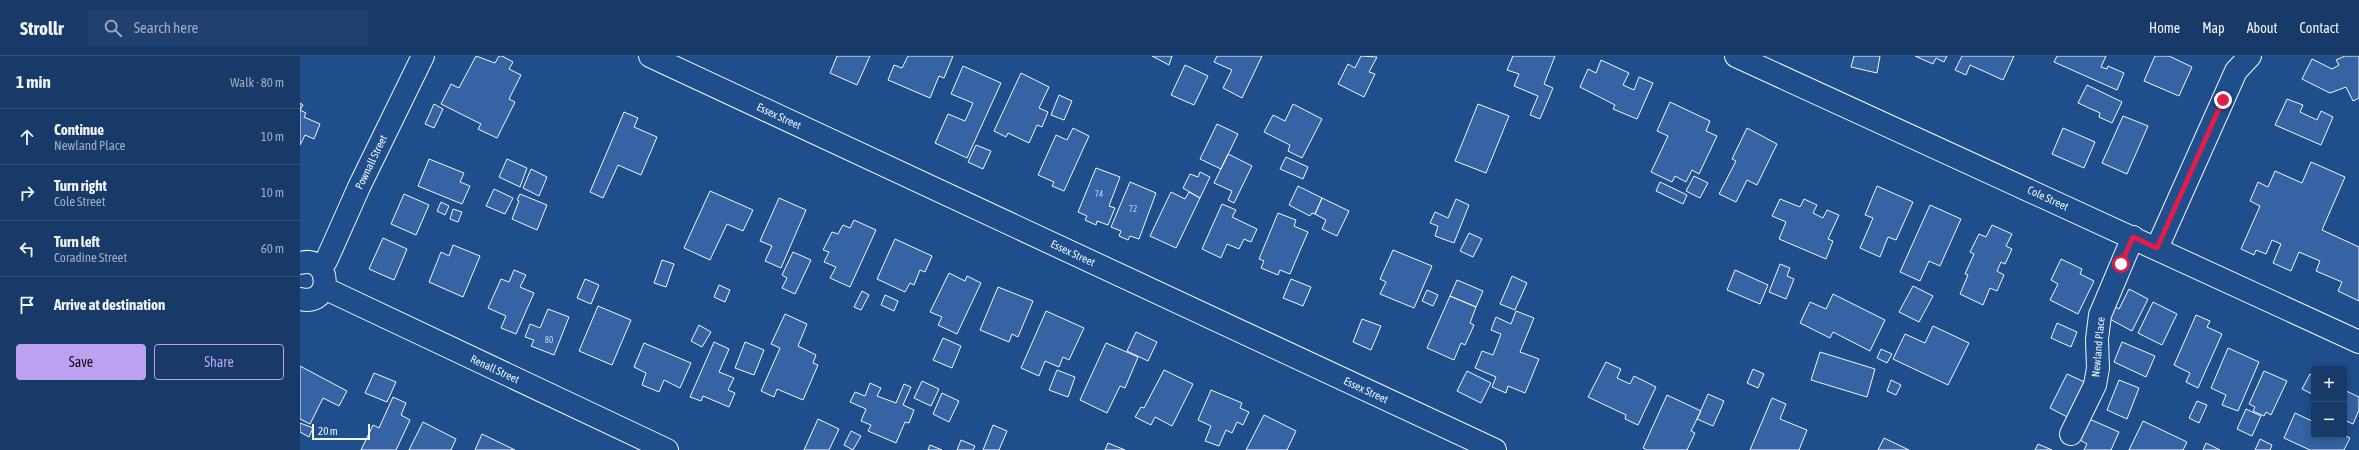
<!DOCTYPE html>
<meta charset="utf-8">
<style>
body{margin:0;font-family:"Asap Condensed",sans-serif;background:#20416f;color:#f1f3f6}
.controls{position:absolute;right:12px;bottom:12px;display:grid;overflow:hidden;border-radius:4px;box-shadow:0 2px 10px #0003}
.controls button{width:36px;height:36px;display:grid;place-items:center;padding:0;border:0;border-bottom:1px solid #36547d;background:#173a69;color:#f1f3f6;font:20px sans-serif}
.scale{position:absolute;left:12px;bottom:10px;width:58px;box-sizing:border-box;padding-left:4px;border:2px solid #f2f6ff;border-top:0;font-size:11px;line-height:14px;white-space:nowrap;color:#f2f6ff;-webkit-text-stroke:3px #1f4e8c;paint-order:stroke}
.stop{position:absolute;width:12px;height:12px;margin:-9px;border:3px solid #e11d48;border-radius:50%;background:#fff}
.stop.end{background:#e11d48;border-color:#fff;box-shadow:0 1px 4px #0008}
.list{margin:0;padding:0;list-style:none}
h2{display:flex;justify-content:space-between;align-items:center;height:52px;margin:0;padding:0 16px;font-size:17px}
h2 small{font-size:13px;font-weight:400;color:#9eadc0}
.list li{display:grid;grid-template-columns:26px 1fr auto;gap:12px;align-items:center;box-sizing:border-box;height:56px;padding:0 16px;border-top:1px solid #36547d}
.list b{display:block;font-size:15px;white-space:nowrap}
.list p{margin:0;font-size:13px;white-space:nowrap;color:#9eadc0}
.list em{font-size:13px;font-style:normal;color:#9eadc0}
.actions{display:flex;gap:8px;padding:12px 16px}
.actions a{flex:1;padding:9px 0;border:1px solid #bca0f2;border-radius:4px;text-align:center;font-size:14px;color:#bca0f2}
.actions .main{background:#bca0f2;color:#111}
.icon{flex:none;width:22px;height:22px;fill:none;stroke:currentColor;stroke-width:2;stroke-linecap:round;stroke-linejoin:round}
.map{position:relative;flex:none;width:2059px;height:394px;overflow:hidden}
header{display:flex;align-items:center;gap:24px;box-sizing:border-box;height:56px;padding:0 20px;background:#173a69;border-bottom:1px solid #36547d}
header strong{font-size:19px}
nav{display:flex;gap:22px;margin-inline-start:auto;font-size:14px}
.search{width:280px;height:36px;background:#20416f;display:flex;align-items:center;gap:10px;box-sizing:border-box;padding:0 14px;border-radius:4px;color:#9eadc0;font-size:15px}
main{display:flex}
aside{flex:1;background:#173a69}
.map>svg:first-child{display:block}
.building{fill:#3563a3;stroke:#f2f6ff}
.lines{fill:none;stroke-linecap:round;stroke-linejoin:round}
.minor-casing{stroke:#f2f6ff;stroke-width:24}
.minor{stroke:#1f4e8c;stroke-width:22}
.route{stroke:#e11d48;stroke-width:5}
.labels{text-anchor:middle;stroke-width:3;stroke-linejoin:round;paint-order:stroke}
.number-label{font-size:9px;fill:#c3d1e8}
.street-label{font-size:11px;fill:#f2f6ff;stroke:#1f4e8c}
</style>
<header>
<strong>Strollr</strong>
<div class="search"><svg class="icon" aria-label="search" viewBox="0 0 24 24"><circle cx="10" cy="10" r="6"/><path d="M15 15l6 6"/></svg>Search here</div>
<nav><a>Home</a><a>Map</a><a>About</a><a>Contact</a></nav>
</header>
<main>
<aside>
<h2>1 min<small>Walk · 80 m</small></h2>
<ul class="list">
<li><svg class="icon" aria-label="ahead" viewBox="0 0 24 24"><path d="M12 20V5M6 11l6-6 6 6"/></svg><div><b>Continue</b><p>Newland Place</p></div><em>10 m</em></li>
<li><svg class="icon" aria-label="right" viewBox="0 0 24 24"><path d="M7 20v-9h11M14 6l5 5-5 5"/></svg><div><b>Turn right</b><p>Cole Street</p></div><em>10 m</em></li>
<li><svg class="icon" aria-label="left" viewBox="0 0 24 24"><path d="M17 20v-9H6M10 6l-5 5 5 5"/></svg><div><b>Turn left</b><p>Coradine Street</p></div><em>60 m</em></li>
<li><svg class="icon" aria-label="arrive" viewBox="0 0 24 24"><path d="M6 21V4h12l-3 4 3 4H6"/></svg><div><b>Arrive at destination</b></div></li>
</ul>
<div class="actions"><a class="main">Save</a><a>Share</a></div>
</aside>
<div class="map">
<svg width="2059" height="394" viewBox="0 0 2059 394">
<rect width="100%" height="100%" fill="#1f4e8c"/>
<path class="building" d="M176 0 195 7 199 0H202L213 6 209 13 221 19 209 43 215 46 197 82 178 73 181 68 141 48 151 28 159 32Z
M537 0H570L557 29 530 17Z
M608 0H653L644 22 639 20 630 42 588 24 594 9 602 12Z
M852 0H872L869 9Z
M917 0H962L942 42 923 32 932 14 914 6Z
M1061 0 1077 1 1069 16 1075 18 1064 41 1038 28 1048 8 1055 12Z
M1213 0H1255L1244 28 1253 32 1240 63 1230 59 1238 40 1214 30 1219 18 1207 14Z
M1554 0H1580L1577 17 1551 11Z
M1615 0H1647L1644 6 1636 2 1633 8Z
M1662 0H1714L1703 24 1670 9 1666 19 1655 14Z
M1757 0H1806L1801 11 1807 13 1808 10 1824 17 1817 34 1754 6Z
M1855 0H1869L1892 11 1879 40 1844 25Z
M2045 0H2059V42L2053 45 2046 31 2030 37 2002 23 2012 3 2032 13 2039 9 2036 4Z
M1301 4 1329 17 1323 29 1334 34 1339 21 1353 27 1337 63 1313 53 1315 49 1280 31 1288 13 1296 17Z
M885 9 908 20 894 49 871 39Z
M663 10 701 27 667 102 635 87 648 58 665 65 673 47 651 38Z
M721 17 749 31 739 52 748 56 742 71 737 69 729 87 708 77 706 81 694 75Z
M1787 29 1822 46 1812 67 1799 61 1800 57 1778 47Z
M759 39 772 45 764 64 751 59Z
M1987 43 2003 49 2000 56 2017 64 2021 55 2033 61 2021 89 1975 69Z
M1370 46 1410 65 1406 75 1417 80 1399 118 1392 114 1386 126 1375 120 1372 126 1351 116 1368 80 1357 75Z
M0 47 3 49 0 54 6 57 4 61 20 68 14 83 5 79 0 89Z
M134 48 143 53 134 72 125 68Z
M993 48 1022 63 1002 102 988 95 990 89 964 76 973 59 985 65Z
M1178 48 1209 60 1186 117 1155 105Z
M324 56 338 62 334 71 357 81 341 119 318 109 303 142 290 136Z
M1823 60 1848 70 1827 118 1802 107Z
M917 68 938 78 921 113 900 103Z
M773 72 789 80 764 135 752 130 754 126 738 119 756 79 767 84Z
M1447 72 1477 88 1457 129 1447 124 1436 146 1419 138 1436 105 1432 103Z
M1763 72 1795 86 1784 112 1752 98Z
M676 89 691 95 683 113 668 106Z
M928 98 952 110 934 147 928 144 932 135 914 127Z
M986 101 1008 111 1003 123 980 113Z
M129 103 164 117 160 126 170 130 162 148 118 130Z
M207 103 227 112 220 131 199 121Z
M2011 106 2045 121 2022 174 2059 191V245L2038 235 2042 226 2016 215 2020 205 1999 196 1991 215 1973 207 1981 188 1972 184 1966 198 1956 194 1954 199 1941 193 1960 150 1950 145 1958 126 1968 131 1975 115 2002 127Z
M796 112 820 121 809 150 815 152 808 169 797 165 796 169 785 164 787 160 778 156Z
M231 113 247 121 239 140 223 132Z
M900 116 910 121 900 142 883 132 890 118 898 121Z
M1394 120 1408 127 1400 142 1386 135Z
M830 126 856 137 839 183 830 180 828 184 819 180 821 175 811 171Z
M1360 126 1387 139 1383 148 1356 135Z
M998 130 1022 142 1015 158 1012 157 1010 160 989 149Z
M1577 130 1613 146 1596 184 1588 181 1580 201 1560 192 1573 162 1565 159Z
M194 133 213 142 205 158 186 150Z
M410 135 453 154 443 175 427 168 410 204 384 192Z
M871 136 885 143 889 136 900 142 876 192 850 180Z
M104 138 129 149 116 179 91 168Z
M220 138 247 149 237 174 212 163 219 145 217 144Z
M479 142 506 154 481 212 465 205 472 190 460 185Z
M1022 142 1049 155 1037 180 1022 173 1026 164 1015 158Z
M1156 143 1169 149 1154 187 1135 180 1138 170 1130 167 1135 156 1148 162Z
M1480 143 1500 151 1504 143 1517 149 1513 157 1523 162 1527 154 1539 159 1528 183 1533 185 1526 203 1479 183 1486 166 1472 160Z
M141 146 149 150 145 159 137 155Z
M922 148 936 154 932 161 957 173 951 186 944 183 939 193 927 188 921 202 902 193Z
M1630 149 1661 163 1640 210 1629 205 1620 225 1600 216Z
M153 153 162 156 158 166 150 163Z
M978 157 996 164 994 170 1008 176 990 218 980 214 978 219 961 212 964 205 959 203Z
M554 164 576 174 550 231 530 222 536 211 524 206 529 196 523 194 532 176 538 178 543 169 550 172Z
M1692 169 1712 178 1706 190 1712 193 1705 208 1701 206 1697 215 1704 219 1697 235 1690 232 1683 249 1660 238 1668 219 1665 218 1674 198 1670 196 1679 178 1686 181Z
M1169 177 1182 183 1173 201 1160 195Z
M83 182 107 193 94 224 69 213Z
M595 183 632 200 625 216 620 214 614 229 610 227 605 236 577 223Z
M153 189 180 200 163 241 129 226 141 196 149 200Z
M1093 194 1132 210 1114 252 1080 238 1086 226 1080 223Z
M493 196 511 204 495 238 482 232 487 222 482 219Z
M1761 203 1782 213 1780 218 1794 225 1778 258 1750 244 1758 228 1751 224Z
M362 204 374 208 366 231 354 227Z
M1480 208 1490 212 1487 220 1494 223 1486 243 1469 236Z
M214 214 226 219 220 231 234 237 216 278 201 272 206 260 188 252 201 223 209 226Z
M1435 214 1468 229 1460 248 1427 234Z
M649 217 665 225 667 220 681 227 657 278 638 269 642 261 630 256Z
M1212 220 1227 227 1215 254 1200 248Z
M285 223 299 229 291 248 277 242Z
M991 223 1011 231 1003 250 983 242Z
M1157 224 1183 235 1176 251 1150 240Z
M419 229 430 234 425 246 414 241Z
M1613 230 1633 240 1619 266 1599 256Z
M698 231 733 245 718 281 712 278 709 286 680 274Z
M1829 233 1848 243 1832 275 1806 261 1812 249 1819 253Z
M1127 234 1138 239 1133 250 1122 245Z
M562 235 569 239 561 254 554 251Z
M1533 238 1585 264 1570 295 1533 276 1530 282 1500 267 1510 246 1526 253Z
M585 239 598 245 594 255 581 249Z
M1150 240 1176 251 1170 267 1174 269 1165 289 1161 287 1154 304 1127 292Z
M1853 246 1877 258 1862 289 1838 277Z
M298 250 331 264 312 309 279 295Z
M248 253 269 261 254 299 231 290 234 284 225 281 230 268 240 272Z
M746 255 784 272 769 304 763 301 759 311 745 305 739 320 721 312Z
M1216 255 1234 262 1220 296 1239 303 1225 337 1208 330 1206 337 1192 331 1196 321 1175 312 1182 295 1193 299 1201 278 1191 274 1196 261 1211 268Z
M485 258 507 268 498 290 516 299 513 307 518 309 503 344 477 333 474 341 461 335 480 292 471 288Z
M1896 259 1910 265 1907 271 1922 278 1898 332 1886 326 1890 317 1874 309Z
M1062 263 1081 270 1071 294 1053 286Z
M1757 267 1777 276 1771 291 1751 282Z
M399 269 411 276 402 291 391 285Z
M1633 270 1669 287 1648 329 1593 303 1605 278 1625 287Z
M836 276 857 286 848 305 827 295Z
M643 282 661 290 652 312 633 304Z
M414 286 429 293 419 316 434 322 428 334 435 337 429 351 403 340 401 345 390 341Z
M445 286 464 294 454 319 435 312Z
M1822 286 1855 300 1846 321 1814 306Z
M344 287 391 307 380 332 364 324 359 336 342 329 346 317 334 311Z
M806 287 838 301 825 332 820 330 807 357 780 344Z
M1928 292 1959 306 1938 355 1922 349 1926 339 1911 332Z
M1581 293 1592 298 1587 307 1577 302Z
M1520 296 1575 313 1567 341 1511 324Z
M1306 306 1321 313 1317 322 1330 328 1334 320 1356 331 1338 369 1325 363 1326 359 1288 341Z
M0 310 47 335 39 350 23 342 10 368 0 363Z
M1453 313 1464 318 1458 332 1447 327Z
M757 314 775 321 768 341 749 334Z
M864 314 893 328 872 370 855 361 851 369 835 361 841 351 844 352Z
M1167 315 1191 327 1181 347 1157 335Z
M1964 315 1987 325 1971 359 1966 356 1964 360 1953 355 1955 351 1949 348Z
M74 317 96 326 87 346 65 337Z
M1767 318 1791 329 1773 364 1750 352Z
M2010 318 2014 320V339L2002 333Z
M1591 324 1601 329 1596 339 1587 335Z
M1819 324 1839 332 1827 363 1807 354Z
M622 325 639 333 631 350 614 342Z
M570 327 581 332 577 340 596 347 604 328 611 331 603 349 614 354 609 367 605 366 596 387 568 375 571 369 561 365 566 353 550 346 555 336 565 340Z
M911 334 942 347 940 352 949 356 943 369 937 366 932 377 926 374 919 390 905 385 911 370 898 364Z
M2044 334 2059 341V354L2053 368 2044 364Z
M642 337 659 345 649 366 633 358Z
M1408 338 1424 345 1413 370 1397 363Z
M1367 339 1401 355 1391 375 1395 377 1387 394H1347L1343 392Z
M93 341 106 347 101 359 110 364 96 394H61L73 369 79 372Z
M1472 342 1486 348 1480 363 1507 374 1499 394H1450Z
M1897 345 1907 349 1899 367 1889 362Z
M1946 353 1961 360 1952 380 1937 373Z
M1995 357 2014 366V379H2043L2050 382 2044 394H2010L1984 382Z
M964 359 996 375 987 394H946Z
M1787 362 1819 376 1811 394H1784L1787 388 1778 383Z
M518 363 539 373 529 394H504Z
M1843 365 1887 386 1883 394H1829Z
M123 366 156 383 151 394H109Z
M0 367 13 372 9 381 0 376Z
M693 369 707 375 699 394H683Z
M551 375 561 380 553 394 544 389Z
M182 378 215 394H175Z
M1584 382 1609 394H1578Z
M1960 383 1972 389 1970 394H1955Z
M661 384 675 390 673 394H657Z
M808 387 825 394H805Z
M1906 387 1920 394H1903Z
M1738 388 1752 394H1735Z
M630 389 642 394H628Z"/>
<g class="lines">
<defs>
<path id="minor" d="M350 0 1195 394
M1436 0 2059 286
M1857 192 1936 15 1950 0
M0 207C32 198 34 251 0 243
M21 213 27 203 59 131 123 0
M24 232 367 394
M1771 378 1795 329 1798 312 1797 283 1800 259 1833 181"/>
</defs>
<use href="#minor" class="minor-casing"/>
<use href="#minor" class="minor"/>
</g>
<g class="lines">
<path class="route" d="M1821 208 1833 181 1857 192 1923 44"/>
</g>
<g class="labels">
<g class="number-label">
<text x="799" y="141">74</text>
<text x="833" y="156">72</text>
<text x="249" y="287">80</text>
</g>
<g class="street-label">
<text transform="translate(479 60) rotate(25)" y="4">Essex Street</text>
<text transform="translate(71 106) rotate(-64)" y="4">Pownall Street</text>
<text transform="translate(1748 142) rotate(25)" y="4">Cole Street</text>
<text transform="translate(773 197) rotate(25)" y="4">Essex Street</text>
<text transform="translate(1798 291) rotate(-85)" y="4">Newland Place</text>
<text transform="translate(195 313) rotate(25)" y="4">Renall Street</text>
<text transform="translate(1066 334) rotate(25)" y="4">Essex Street</text>
</g>
</g>
</svg>
<div class="controls">
<button>+</button>
<button>−</button>
</div>
<div class="scale">20 m</div>
<div class="stop" style="left:1821px;top:208px"></div>
<div class="stop end" style="left:1923px;top:44px"></div>
</div>
</main>
